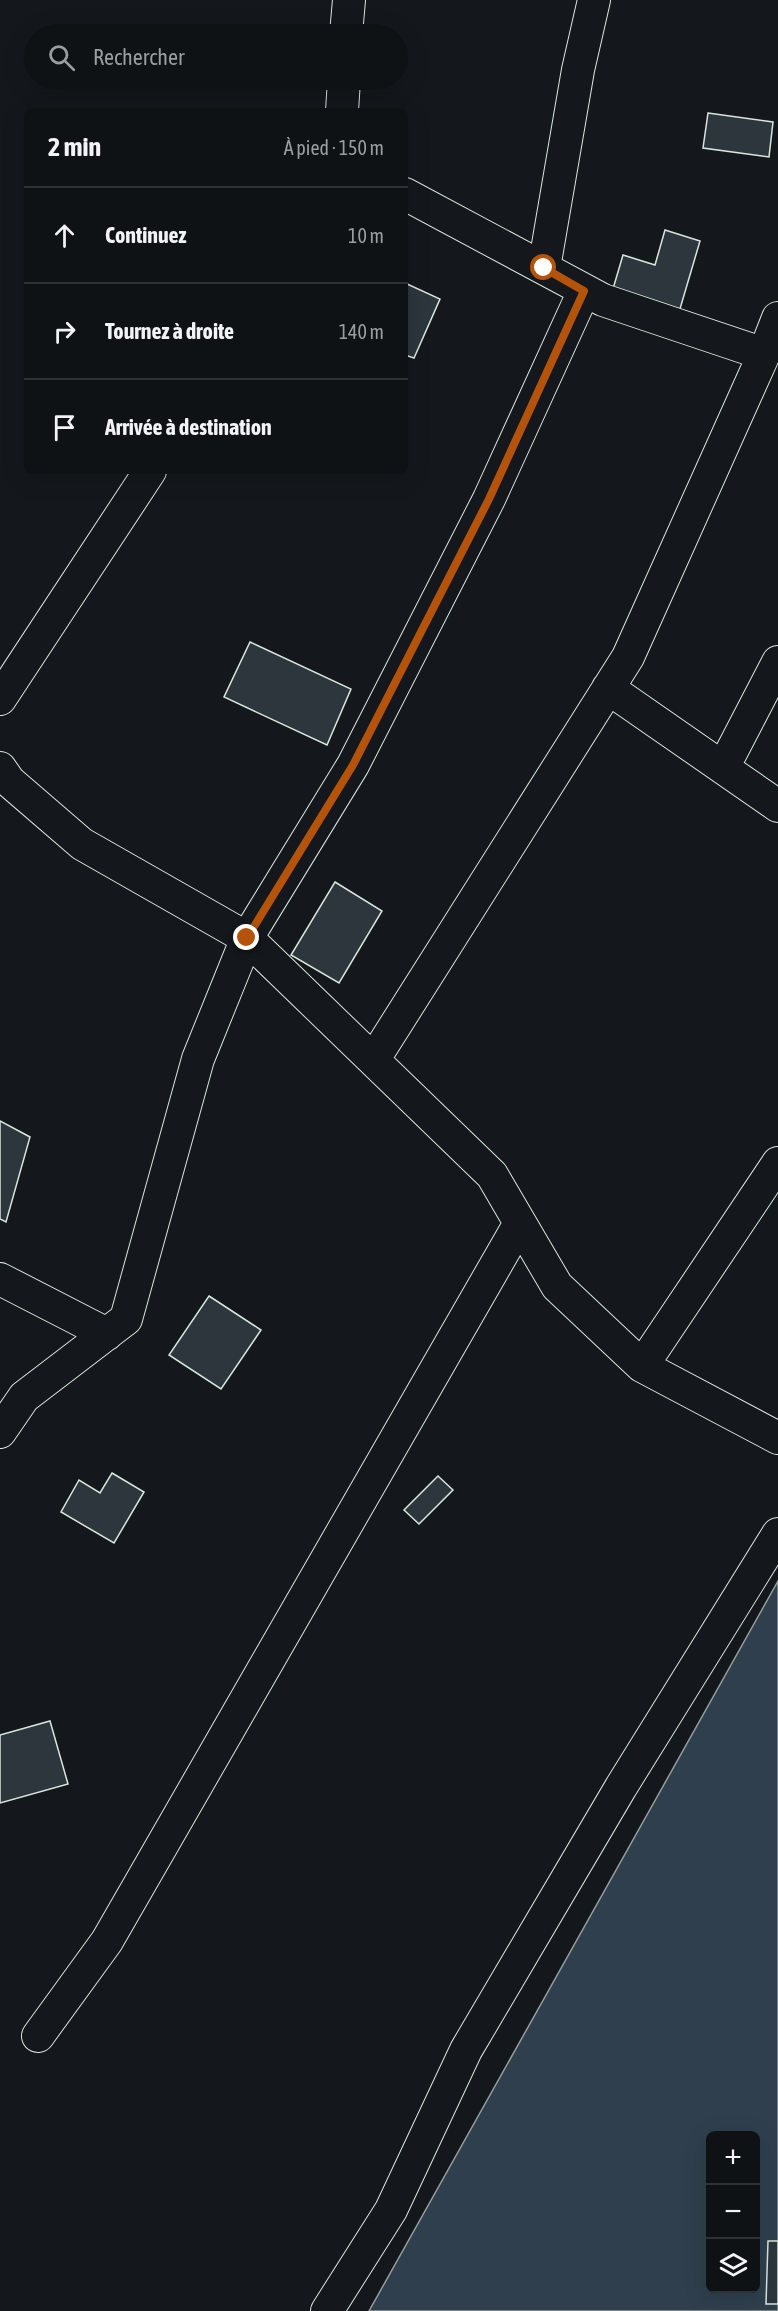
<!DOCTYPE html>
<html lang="fr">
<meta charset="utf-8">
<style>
body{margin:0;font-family:"Asap Condensed",sans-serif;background:#1d2022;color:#f1f3f6}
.controls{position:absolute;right:18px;bottom:18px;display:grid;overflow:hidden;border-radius:9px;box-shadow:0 6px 24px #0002}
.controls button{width:54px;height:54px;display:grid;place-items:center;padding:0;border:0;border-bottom:2px solid #2f3234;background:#0f1215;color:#f1f3f6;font:30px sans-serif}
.stop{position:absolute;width:18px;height:18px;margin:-14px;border:4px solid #b45309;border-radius:50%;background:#fff}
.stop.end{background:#b45309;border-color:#fff;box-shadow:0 2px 6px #0008}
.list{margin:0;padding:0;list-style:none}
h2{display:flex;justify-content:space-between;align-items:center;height:78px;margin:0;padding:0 24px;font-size:26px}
h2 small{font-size:20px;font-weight:400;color:#9b9ea0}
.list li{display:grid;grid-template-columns:39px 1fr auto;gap:18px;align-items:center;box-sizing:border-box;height:96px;padding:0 24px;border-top:2px solid #2f3234}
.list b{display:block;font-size:22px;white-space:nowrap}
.list em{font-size:20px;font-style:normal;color:#9b9ea0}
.icon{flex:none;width:33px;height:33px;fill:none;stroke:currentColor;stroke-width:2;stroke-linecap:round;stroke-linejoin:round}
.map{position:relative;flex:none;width:778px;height:2311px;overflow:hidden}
.search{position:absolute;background:#0f1215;box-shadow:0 6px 24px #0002;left:24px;top:24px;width:384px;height:66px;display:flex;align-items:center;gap:15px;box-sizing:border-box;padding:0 21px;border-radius:33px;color:#9b9ea0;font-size:22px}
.panel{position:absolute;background:#0f1215;box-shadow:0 6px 24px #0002;left:24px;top:108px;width:384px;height:366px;border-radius:9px}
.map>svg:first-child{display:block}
.water{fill:#2f3f4d;stroke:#939e99;stroke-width:1.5;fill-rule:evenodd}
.building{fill:#2c363c;stroke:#d8e6dc;stroke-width:1.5}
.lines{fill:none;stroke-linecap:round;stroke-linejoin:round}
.minor-casing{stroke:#d8e6dc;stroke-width:34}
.minor{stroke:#14181c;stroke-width:32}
.route{stroke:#b45309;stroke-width:8}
</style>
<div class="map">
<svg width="778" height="2311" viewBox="0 0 778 2311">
<rect width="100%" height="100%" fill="#14181c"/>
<path class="water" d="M778 1581V2311H369ZM710 2136H756V2288H710Z"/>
<path class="building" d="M708 113 773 122 769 157 703 148Z
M665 230 700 241 677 319 610 299 623 255 655 265Z
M405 283 440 299 414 358 405 355Z
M250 642 351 689 327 745 224 697Z
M335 882 382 911 339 983 291 955Z
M0 1121 30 1137 6 1222 0 1219Z
M209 1296 261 1330 221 1389 169 1355Z
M112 1473 144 1492 114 1543 61 1512 79 1480 100 1493Z
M438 1476 453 1490 419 1524 404 1510Z
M50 1721 68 1784 0 1803V1735Z
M768 2241H778V2304H766Z"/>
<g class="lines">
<defs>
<path id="minor" d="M346 34 349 0
M342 111 344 80
M405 194 603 300 764 354
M544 268 578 70 594 0
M608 688 778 806
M0 699 150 471
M0 768 9 781 82 844 247 938 492 1175 557 1286 642 1366 778 1438
M723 768 778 662
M374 1059 628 657 764 354 778 318
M0 1279 107 1334
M642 1366 778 1163
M0 1432 24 1397 126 1319 198 1059 247 938 353 765 489 499 584 291
M38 2036 107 1941 520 1223
M327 2311 391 2210 466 2050 621 1787 778 1534"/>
</defs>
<use href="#minor" class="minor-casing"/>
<use href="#minor" class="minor"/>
</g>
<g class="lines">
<path class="route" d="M247 938 353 765 489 499 584 291 544 268"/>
</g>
</svg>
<div class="controls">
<button>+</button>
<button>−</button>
<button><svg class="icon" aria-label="layers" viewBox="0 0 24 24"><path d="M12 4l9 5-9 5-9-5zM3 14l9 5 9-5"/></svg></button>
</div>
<div class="stop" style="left:544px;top:268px"></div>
<div class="stop end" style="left:247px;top:938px"></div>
<div class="search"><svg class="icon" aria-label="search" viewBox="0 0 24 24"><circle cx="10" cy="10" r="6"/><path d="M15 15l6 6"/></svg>Rechercher</div>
<section class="panel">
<h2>2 min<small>À pied · 150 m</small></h2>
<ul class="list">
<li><svg class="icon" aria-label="ahead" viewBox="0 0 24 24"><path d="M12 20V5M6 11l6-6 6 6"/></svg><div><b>Continuez</b></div><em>10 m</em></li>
<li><svg class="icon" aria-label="right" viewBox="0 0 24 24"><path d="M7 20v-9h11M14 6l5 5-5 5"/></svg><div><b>Tournez à droite</b></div><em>140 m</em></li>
<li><svg class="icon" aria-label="arrive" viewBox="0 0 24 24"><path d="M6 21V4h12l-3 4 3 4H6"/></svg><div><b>Arrivée à destination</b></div></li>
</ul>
</section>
</div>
